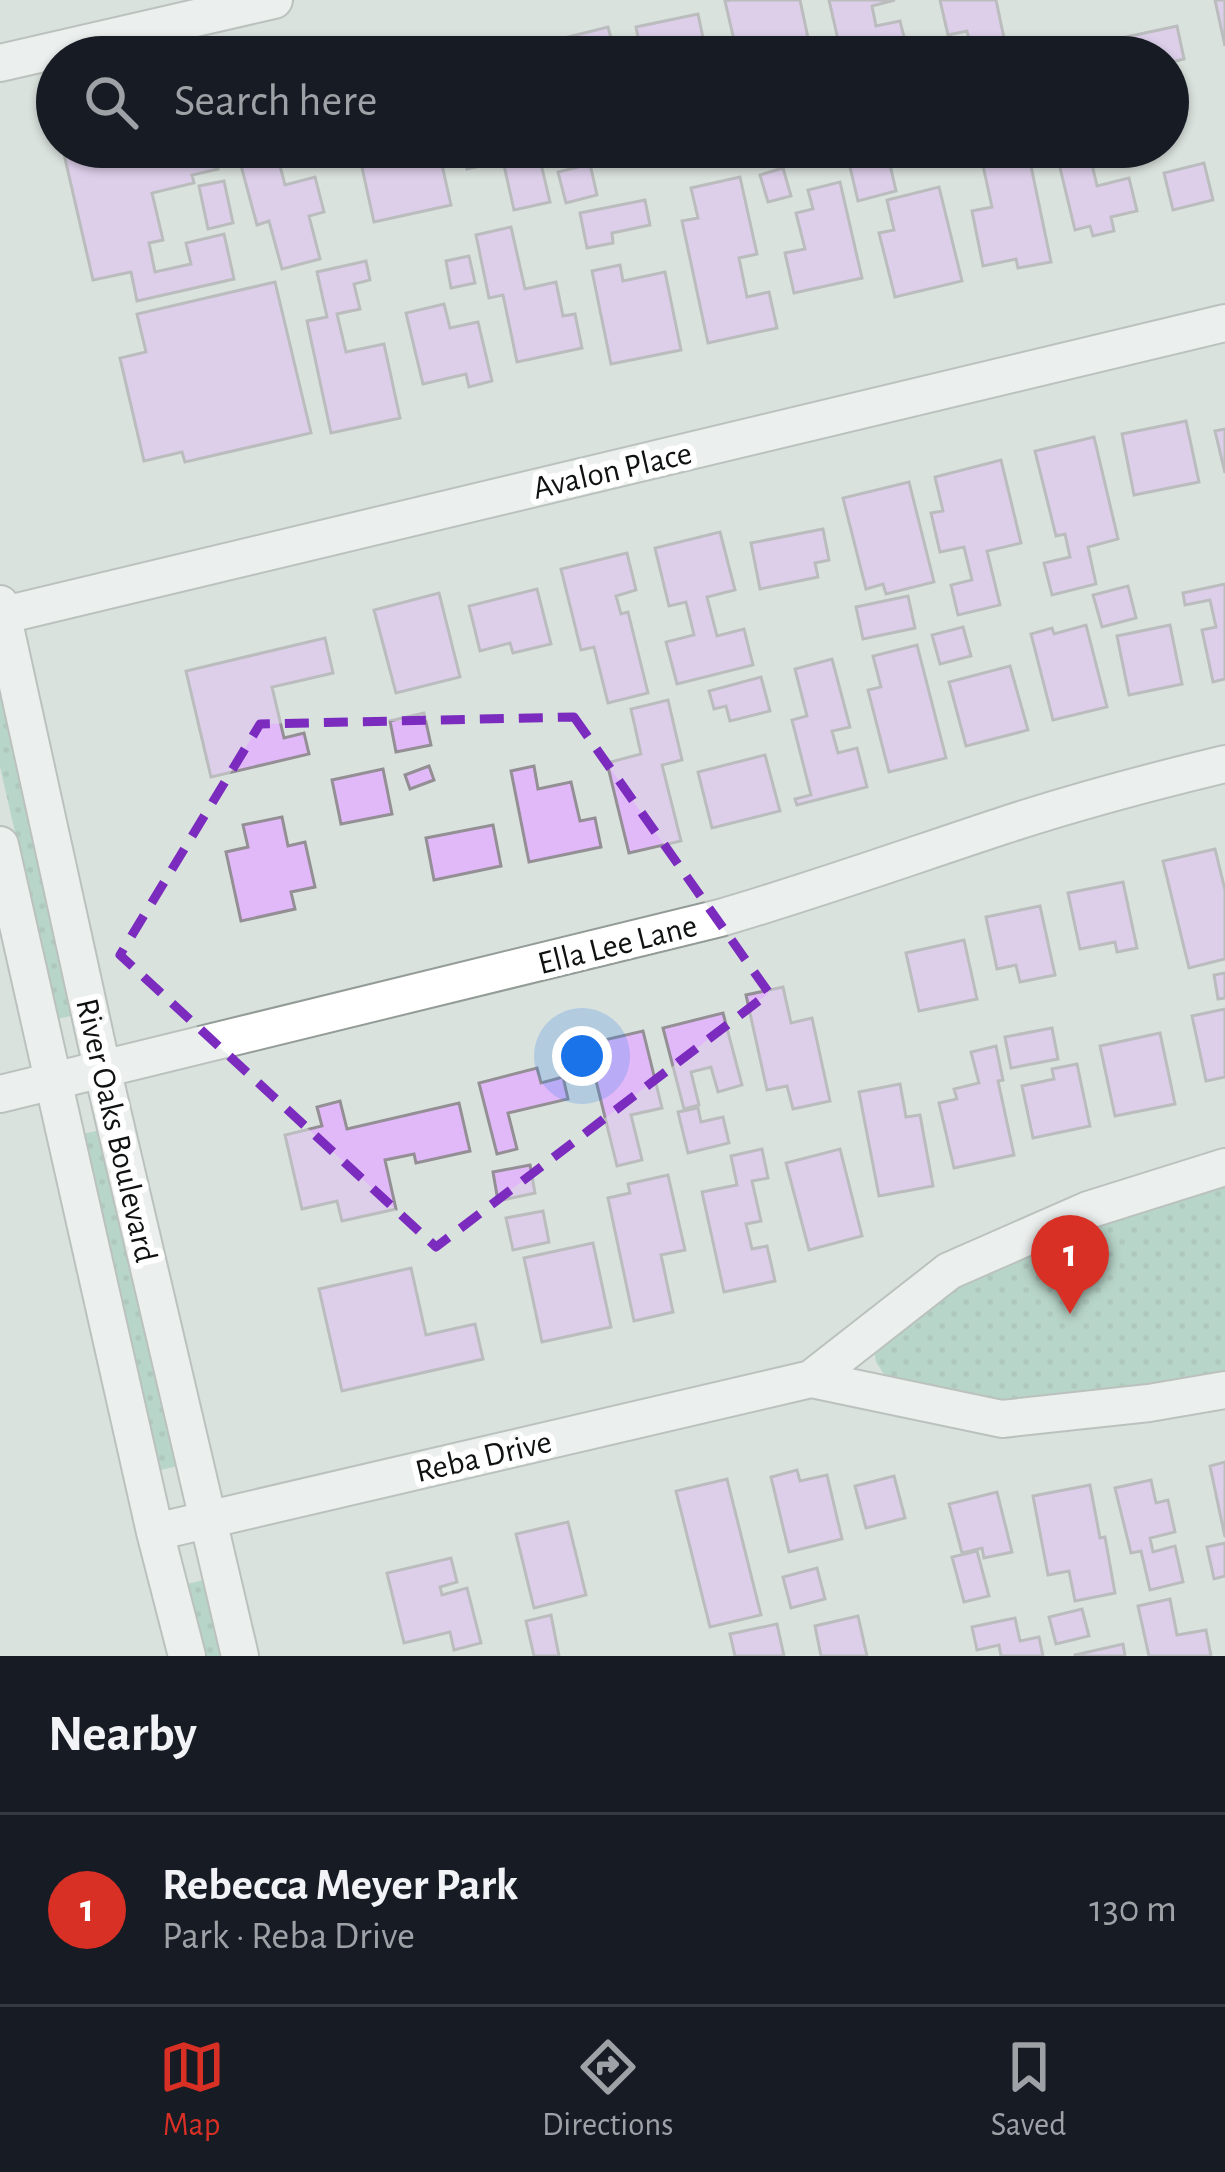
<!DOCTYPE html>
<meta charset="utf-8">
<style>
body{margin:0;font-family:"Alegreya Sans",sans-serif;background:#20242c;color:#f1f3f6}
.you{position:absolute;left:582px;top:1056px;width:42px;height:42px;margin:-30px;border:9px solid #fff;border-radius:50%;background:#1a73e8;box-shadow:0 0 0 18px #1a73e833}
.badge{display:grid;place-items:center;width:78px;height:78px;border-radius:50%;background:#d93025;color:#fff;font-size:39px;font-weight:700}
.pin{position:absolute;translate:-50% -99px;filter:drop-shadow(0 3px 6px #0008)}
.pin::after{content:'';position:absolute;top:63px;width:42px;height:36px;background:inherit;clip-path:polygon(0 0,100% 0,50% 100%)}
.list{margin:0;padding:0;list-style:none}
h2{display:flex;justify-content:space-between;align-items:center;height:156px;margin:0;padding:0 48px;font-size:51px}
h2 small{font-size:39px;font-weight:400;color:#9ea1a6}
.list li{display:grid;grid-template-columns:78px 1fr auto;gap:36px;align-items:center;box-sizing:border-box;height:192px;padding:0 48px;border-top:3px solid #363941}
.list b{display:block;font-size:45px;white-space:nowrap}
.list p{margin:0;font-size:39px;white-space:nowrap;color:#9ea1a6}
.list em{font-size:39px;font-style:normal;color:#9ea1a6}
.icon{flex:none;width:66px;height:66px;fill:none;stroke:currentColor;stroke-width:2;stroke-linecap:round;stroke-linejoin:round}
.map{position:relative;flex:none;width:1225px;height:1656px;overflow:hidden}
.search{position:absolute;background:#171b24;box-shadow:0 3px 9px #0004;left:36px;right:36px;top:36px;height:132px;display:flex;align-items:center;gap:30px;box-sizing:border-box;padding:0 42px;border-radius:66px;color:#9ea1a6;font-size:45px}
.sheet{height:348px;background:#171b24}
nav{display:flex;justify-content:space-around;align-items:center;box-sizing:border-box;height:168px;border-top:3px solid #363941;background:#171b24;font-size:33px;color:#9ea1a6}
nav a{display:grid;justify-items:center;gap:6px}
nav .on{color:#d93025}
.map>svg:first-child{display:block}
.grass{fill:url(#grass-dots)}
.building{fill:#e1b9f9;stroke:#938f95;stroke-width:3}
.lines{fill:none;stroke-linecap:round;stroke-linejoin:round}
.minor-casing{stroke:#949c98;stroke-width:40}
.minor{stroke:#fff;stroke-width:36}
.marked{fill:none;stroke:#7b2cbf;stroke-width:9;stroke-dasharray:24 15;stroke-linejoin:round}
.labels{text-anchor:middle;stroke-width:12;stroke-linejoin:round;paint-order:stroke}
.street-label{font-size:33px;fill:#0f1210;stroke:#fff}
</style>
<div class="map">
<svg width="1225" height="1656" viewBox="0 0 1225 1656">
<defs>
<pattern id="grass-dots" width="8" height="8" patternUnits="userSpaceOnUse" patternTransform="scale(3)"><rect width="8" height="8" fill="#8fc5af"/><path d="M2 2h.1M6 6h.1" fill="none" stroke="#7aa896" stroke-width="1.8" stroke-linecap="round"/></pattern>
</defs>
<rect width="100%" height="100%" fill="#dae2de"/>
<path class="grass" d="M0 678 83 1013 58 1019 0 767Z
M108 1128 186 1464 161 1470 83 1134Z
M1225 1181V1377L1003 1406 890 1383 876 1362 873 1345 956 1282 1092 1222Z
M212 1578 230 1656H204L187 1584Z"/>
<path class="building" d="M731 0H800L812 57H738L725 1Z
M829 0H895L872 6 876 26 900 21 909 57H842Z
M940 0H996L1008 57H973L967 31 948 35Z
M1215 0H1225V46Z
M698 14 707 57H642L636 27Z
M1177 26 1184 59 1168 63V57H1126L1122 38Z
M608 27 616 57H544L540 44Z
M465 43 468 57H442L440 48Z
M1064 46 1066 57H1026V54Z
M93 147H213L218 169 192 175 194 183 152 193 163 240 149 243 155 272 191 264 186 243 224 234 234 279 137 301 131 272 93 280 64 154Z
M236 147H275L285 185 315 177 324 212 309 216 320 259 282 269 269 221 257 225Z
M364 147H438L451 205 374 222 361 163 367 161Z
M462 147H537L550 202 514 210 503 161 467 169Z
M757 147H791L792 152 760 159Z
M877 147H886L896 191 858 201 847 154Z
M979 147H1027L1051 262 1018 268 1016 259 983 266 972 211 992 207Z
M1055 147H1088L1097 186 1129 178 1137 211 1111 217 1114 231 1093 236 1090 226 1075 230Z
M1204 163 1213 200 1173 210 1164 173Z
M590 164 597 195 566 203 558 172Z
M783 168 791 196 768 202 760 175Z
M740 177 757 254 739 258 747 297 769 292 777 328 708 343 682 221 698 218 691 188Z
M224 181 233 223 208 229 199 186Z
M840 182 862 278 794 293 785 253 805 249 796 213 813 209 808 190Z
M939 187 962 281 895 297 879 233 894 230 887 200Z
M645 200 650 225 612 233 613 243 587 248 580 213Z
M511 227 525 289 556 282 563 316 575 314 582 348 517 362 503 295 489 298 476 235Z
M469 256 475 283 451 288 446 261Z
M366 261 370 280 354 284 360 309 337 314 346 352 384 344 400 418 331 433 307 321 327 317 317 272Z
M620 265 623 281 665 272 681 350 611 364 592 271Z
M275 282 311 433 185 462 182 452 144 461 120 358 146 352 137 314Z
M444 304 450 328 478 322 492 381 469 387 466 374 423 384 406 313Z
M1186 421 1199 482 1134 495 1122 434Z
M1225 429V473L1215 431Z
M1094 437 1118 539 1088 547 1096 584 1052 595 1044 563 1070 557 1065 534 1056 536 1035 451Z
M1001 460 1021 543 987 551 1000 605 958 615 951 585 972 580 964 547 940 552 931 513 943 511 935 477Z
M909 482 934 582 886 594 883 584 866 589 843 498Z
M823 529 829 560 815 563 818 577 760 589 751 543Z
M720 532 735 590 707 597 717 636 744 629 753 665 677 684 666 642 694 635 686 602 669 606 655 548Z
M627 553 636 590 616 596 621 614 628 612 648 693 608 703 594 647 581 650 561 569Z
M1225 584V679L1213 682 1202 630 1216 627 1210 600 1185 605 1183 593Z
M1128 586 1136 618 1102 627 1093 595Z
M537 589 551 644 513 653 510 643 480 651 469 606Z
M439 593 460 677 396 693 374 610Z
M908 596 915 628 863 639 856 607Z
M1086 625 1107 707 1053 720 1031 634 1052 628 1054 634Z
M1170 625 1182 684 1129 695 1117 636Z
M963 627 971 656 940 664 932 635Z
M325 638 333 673 272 687 284 738 304 733 309 754 211 777 186 671Z
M917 645 946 758 889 772 868 690 881 687 873 656Z
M832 659 850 727 832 731 838 753 857 748 867 787 797 805 795 799 811 795 792 720 807 716 795 669Z
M1010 666 1028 730 966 746 949 682Z
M761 677 770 711 730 721 726 706 714 709 709 691Z
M668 700 682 760 662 765 681 841 629 853 607 763 641 754 631 709Z
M424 713 431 745 396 752 390 721Z
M765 755 780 811 712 828 698 772Z
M429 766 434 780 410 789 405 775Z
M534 766 538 789 571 782 580 821 595 818 601 847 529 862 511 771Z
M383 769 392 814 341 824 332 780Z
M282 817 288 846 305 842 315 887 291 892 295 909 241 921 226 852 248 847 243 825Z
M493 825 501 866 434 880 426 838Z
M1215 849 1225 890V959L1189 968 1163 861Z
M1123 882 1137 948 1117 952 1115 942 1080 949 1068 893Z
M1040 906 1055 975 1020 982 1016 965 997 969 986 917Z
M964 940 977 999 919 1011 906 953Z
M1225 973V998L1218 999 1214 975Z
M783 987 791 1023 812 1018 830 1101 793 1109 787 1086 767 1090 746 995Z
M1225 1009V1077L1206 1081 1192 1016Z
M723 1013 742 1085 718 1092 711 1067 691 1072 699 1105 684 1109 663 1028Z
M1052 1028 1058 1059 1011 1068 1005 1037Z
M643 1031 662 1108 631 1115 642 1160 617 1166 587 1044Z
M1160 1033 1175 1104 1115 1116 1100 1046Z
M996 1046 1003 1080 998 1081 1014 1155 954 1168 939 1103 957 1099 954 1089 979 1083 971 1052Z
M1077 1064 1090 1126 1033 1138 1022 1086 1054 1079 1052 1069Z
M537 1068 541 1083 563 1077 568 1099 508 1113 517 1149 497 1154 479 1083Z
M900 1084 906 1117 920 1115 933 1186 879 1196 859 1092Z
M340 1101 347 1129 459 1103 470 1151 416 1163 414 1154 385 1160 396 1209 342 1221 337 1201 302 1209 285 1135 322 1126 317 1107Z
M698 1108 701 1122 723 1117 729 1143 688 1153 678 1112Z
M762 1149 768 1178 752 1181 761 1221 746 1224 752 1249 767 1246 775 1281 724 1292 702 1192 737 1185 731 1156Z
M840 1149 862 1236 809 1250 786 1163Z
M530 1165 535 1193 498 1201 493 1172Z
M668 1175 685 1250 661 1255 673 1312 634 1321 608 1198 630 1193 628 1184Z
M543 1211 549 1242 513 1250 506 1218Z
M593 1243 611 1327 542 1342 524 1258Z
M411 1268 426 1335 475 1324 483 1359 342 1391 319 1289Z
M1225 1462V1537L1210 1466Z
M797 1470 800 1481 827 1475 842 1539 789 1552 771 1477Z
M894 1476 905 1518 866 1528 855 1486Z
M727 1479 761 1615 710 1627 676 1491Z
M1151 1480 1156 1503 1168 1500 1175 1532 1150 1538 1153 1552 1175 1546 1183 1582 1150 1590 1141 1551 1131 1553 1115 1488Z
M1090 1485 1100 1538 1105 1537 1115 1593 1075 1601 1069 1571 1048 1575 1033 1496Z
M997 1492 1012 1552 984 1558 982 1548 962 1553 949 1504Z
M568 1522 586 1595 534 1608 516 1534Z
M1225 1543V1576L1214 1579 1207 1547Z
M977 1551 989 1596 964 1602 952 1557Z
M451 1558 457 1582 440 1587 442 1595 467 1588 481 1643 454 1650 450 1632 404 1643 387 1573Z
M817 1568 825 1599 791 1608 783 1577Z
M1170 1599 1177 1635 1206 1630 1211 1656H1149L1138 1606Z
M1082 1609 1089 1636 1056 1644 1049 1617Z
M551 1615 559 1656H534L526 1621Z
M858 1616 867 1656H821L815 1626Z
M1015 1618 1020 1641 1039 1637 1043 1656H1001L999 1645 977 1650 972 1627Z
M777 1624 784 1656H735L730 1634Z
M1123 1644 1125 1656H1075V1655Z"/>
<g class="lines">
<defs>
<path id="minor" d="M0 63 274 0
M0 604 102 1068 240 1656
M0 616 1225 323
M0 845 155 1532 187 1656
M0 1094 720 918C816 890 908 857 1002 826 1075 802 1150 782 1225 764
M811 1379 949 1271 1088 1210 1225 1167
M155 1532 811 1379 1002 1419 1149 1403 1225 1390"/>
</defs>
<use href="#minor" class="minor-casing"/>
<use href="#minor" class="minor"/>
</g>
<path d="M0 0H1225V1656H0ZM574 717 769 993 436 1247 120 955 260 724Z" fill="#dae2de" fill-opacity=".55" fill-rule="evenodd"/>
<path class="marked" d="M574 717 769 993 436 1247 120 955 260 724Z"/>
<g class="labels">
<g class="street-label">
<text transform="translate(612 469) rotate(-13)" y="12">Avalon Place</text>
<text transform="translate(617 943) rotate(-14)" y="12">Ella Lee Lane</text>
<text transform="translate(118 1130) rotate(77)" y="12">River Oaks Boulevard</text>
<text transform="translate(483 1455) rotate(-13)" y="12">Reba Drive</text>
</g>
</g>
</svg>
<div class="you"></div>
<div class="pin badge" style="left:1070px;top:1314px">1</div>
<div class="search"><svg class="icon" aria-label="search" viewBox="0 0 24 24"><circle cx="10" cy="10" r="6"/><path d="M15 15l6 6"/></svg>Search here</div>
</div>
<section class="sheet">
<h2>Nearby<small></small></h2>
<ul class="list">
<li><span class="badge">1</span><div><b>Rebecca Meyer Park</b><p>Park · Reba Drive</p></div><em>130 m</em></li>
</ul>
</section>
<nav>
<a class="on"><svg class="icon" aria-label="map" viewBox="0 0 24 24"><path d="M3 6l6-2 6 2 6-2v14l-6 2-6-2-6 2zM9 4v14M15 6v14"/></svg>Map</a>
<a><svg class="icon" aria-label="directions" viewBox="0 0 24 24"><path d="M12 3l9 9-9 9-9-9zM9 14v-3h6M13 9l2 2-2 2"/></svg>Directions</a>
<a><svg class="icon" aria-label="saved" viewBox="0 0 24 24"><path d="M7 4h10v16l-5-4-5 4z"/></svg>Saved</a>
</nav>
